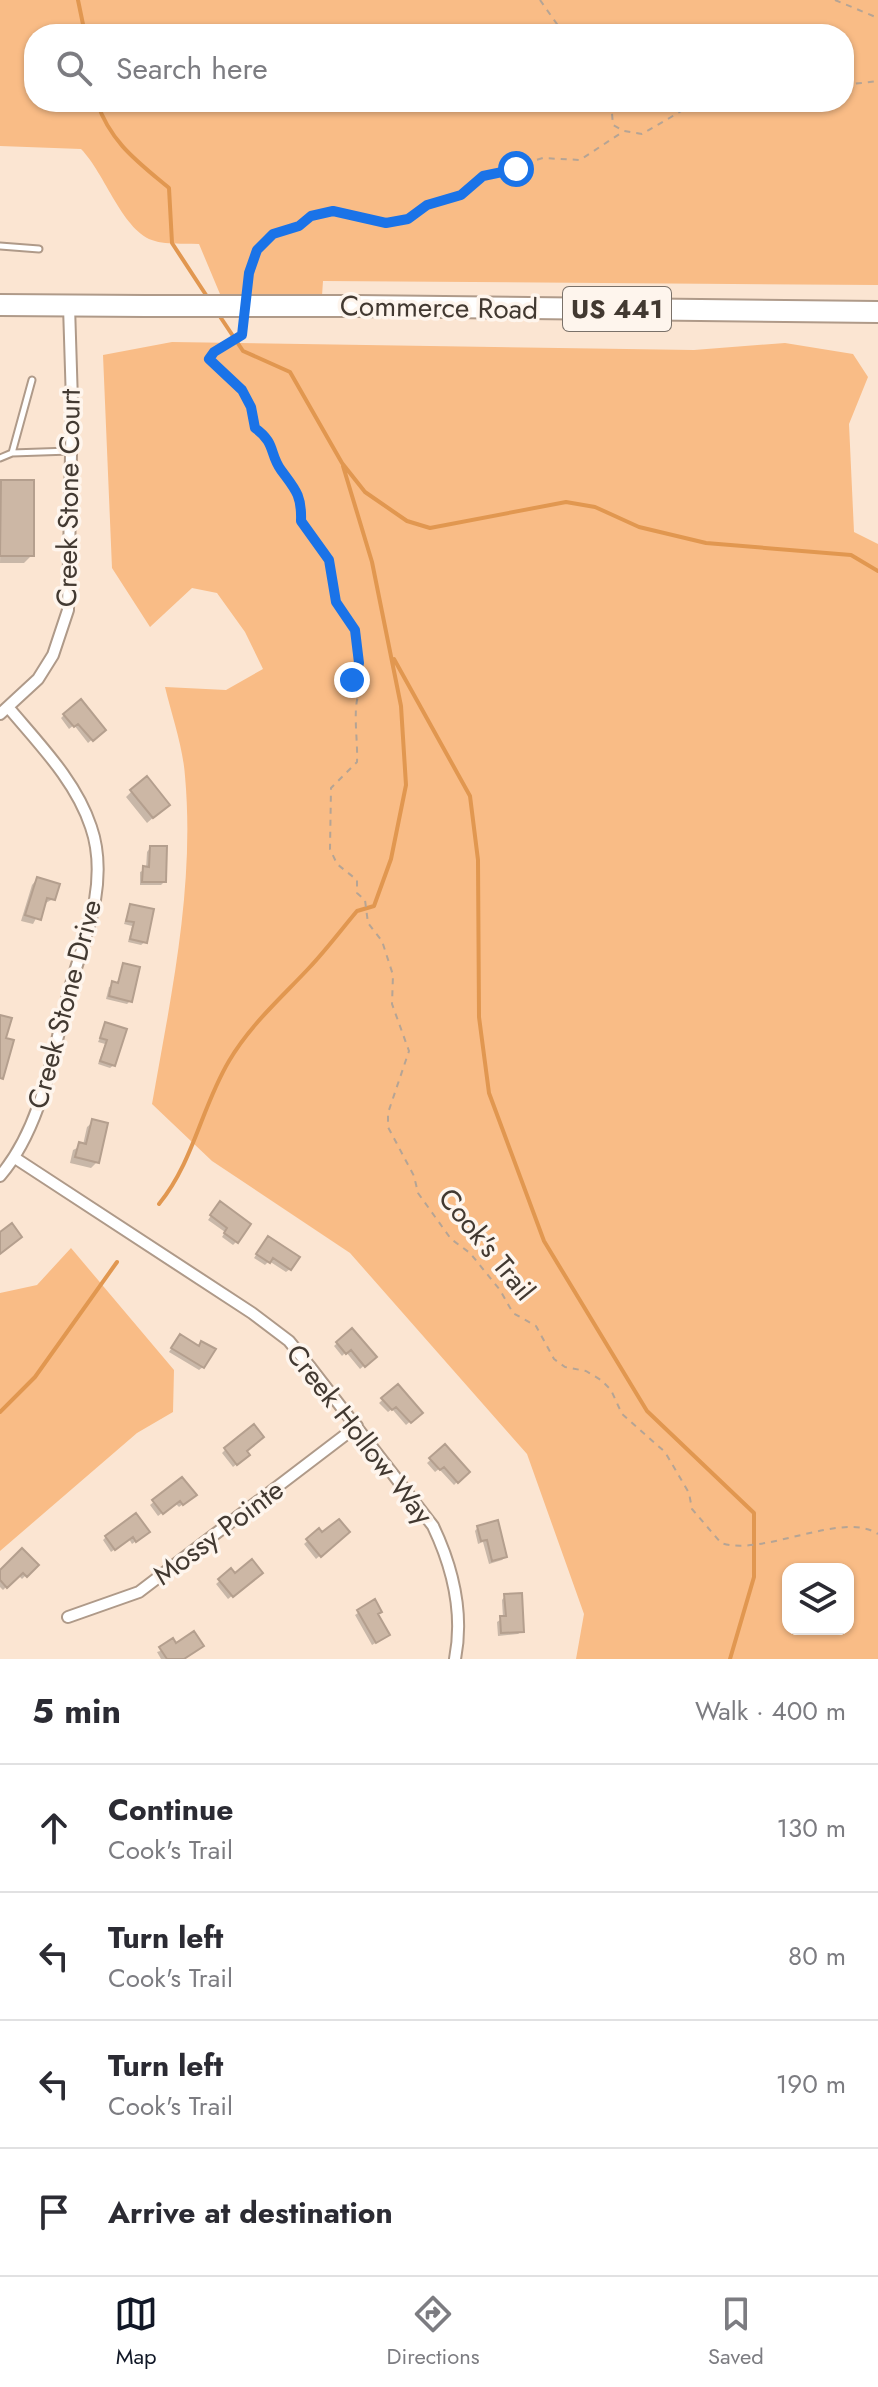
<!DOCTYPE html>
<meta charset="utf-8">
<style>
body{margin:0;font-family:Jost,sans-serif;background:#f7f7f7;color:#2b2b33}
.controls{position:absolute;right:24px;bottom:24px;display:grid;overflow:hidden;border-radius:16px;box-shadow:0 2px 6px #0004}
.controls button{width:72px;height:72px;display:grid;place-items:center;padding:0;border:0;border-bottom:2px solid #e1e1e2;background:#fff;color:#2b2b33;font:40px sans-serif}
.stop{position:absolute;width:24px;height:24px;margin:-18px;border:6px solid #1a73e8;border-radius:50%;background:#fff}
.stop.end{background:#1a73e8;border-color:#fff;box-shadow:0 2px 8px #0008}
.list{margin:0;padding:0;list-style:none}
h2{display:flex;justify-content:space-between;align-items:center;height:104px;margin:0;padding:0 32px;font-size:34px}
h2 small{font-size:26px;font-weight:400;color:#7c7c81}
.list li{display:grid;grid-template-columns:52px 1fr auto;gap:24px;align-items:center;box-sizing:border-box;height:128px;padding:0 32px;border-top:2px solid #e1e1e2}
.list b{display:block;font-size:30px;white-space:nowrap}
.list p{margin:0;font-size:26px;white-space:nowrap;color:#7c7c81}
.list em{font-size:26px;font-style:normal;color:#7c7c81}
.icon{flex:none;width:44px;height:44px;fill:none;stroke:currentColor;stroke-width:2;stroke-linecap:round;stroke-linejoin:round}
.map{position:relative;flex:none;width:878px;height:1659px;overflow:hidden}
.search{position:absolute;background:#fff;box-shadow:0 2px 6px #0004;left:24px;right:24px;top:24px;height:88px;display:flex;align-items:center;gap:20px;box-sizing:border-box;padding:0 28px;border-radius:32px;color:#7c7c81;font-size:30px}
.sheet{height:616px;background:#fff}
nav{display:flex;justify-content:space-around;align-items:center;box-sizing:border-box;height:112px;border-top:2px solid #e1e1e2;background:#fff;font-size:22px;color:#7c7c81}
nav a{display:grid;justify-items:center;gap:4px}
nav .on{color:#111827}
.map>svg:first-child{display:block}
.green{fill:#f9bc86;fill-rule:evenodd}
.shadow{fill:#0003}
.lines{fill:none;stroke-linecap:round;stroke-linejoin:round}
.stream{stroke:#e19750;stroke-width:4}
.building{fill:#ccb7a5;stroke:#b49f8e;stroke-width:2}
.lane-casing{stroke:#af9a89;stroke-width:9}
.street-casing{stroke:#af9a89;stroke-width:14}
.highway-casing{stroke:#af9a89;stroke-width:24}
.path{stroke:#b5a495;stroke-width:2;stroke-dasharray:6 6;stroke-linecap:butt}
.lane{stroke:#fff;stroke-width:5}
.street{stroke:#fff;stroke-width:10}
.highway{stroke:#fff;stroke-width:20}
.highway-bridge-casing{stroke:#af9a89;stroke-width:24;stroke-linecap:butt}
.highway-bridge{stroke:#fff;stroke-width:20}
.route{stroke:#1a73e8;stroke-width:10}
.labels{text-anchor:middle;stroke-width:7;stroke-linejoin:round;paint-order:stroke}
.shield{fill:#fef5ed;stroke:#7a7169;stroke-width:2}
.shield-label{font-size:26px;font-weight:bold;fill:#423931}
.street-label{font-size:28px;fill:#423931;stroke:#fef5ed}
</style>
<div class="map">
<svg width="878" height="1659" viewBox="0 0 878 1659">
<rect width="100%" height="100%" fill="#fbe5d2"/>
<path class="green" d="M0 0H878V285L323 281 322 296 220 294 199 244C185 243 168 245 155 241 123 233 105 173 81 149L0 146ZM34 34H844V102H34Z
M172 342 694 350 785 343 853 354 868 377 849 424 854 532 878 544V1659H576L584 1614 527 1454 350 1253 212 1161 152 1104C171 996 195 887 185 776 183 747 172 716 165 687L226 690 263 669 245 632 217 593 192 588 150 627 112 568 103 355ZM788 1569H848V1629H788Z
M71 1248 174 1370 173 1412 137 1433 0 1551V1293L37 1285Z"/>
<path class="shadow" d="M2 482 32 555 24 563H0Z
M64 715 103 730 88 743 74 725 69 729 61 718Z
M132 791 162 810 147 823 126 797Z
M150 848 164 882 161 885H140V872L146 869 147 852Z
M37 879 53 899 44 904 33 924 21 921 32 885Z
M130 906 145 942 141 945 128 942 132 926 124 924Z
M124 965 130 1001 127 1004 106 999 109 987 117 984Z
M106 1024 114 1065 110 1068 98 1064 105 1044 98 1042Z
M93 1122 97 1162 91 1168 70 1163 73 1150 83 1145 87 1127Z
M217 1207 236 1242 233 1245 222 1237 225 1232 208 1220Z
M265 1241 290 1269 286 1272 269 1261 265 1265 254 1258Z
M352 1330 374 1357 360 1369 346 1352 342 1356 334 1346Z
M177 1340 198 1347 202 1343 203 1367 199 1370 169 1352Z
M398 1386 420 1413 406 1425 392 1409 388 1412 379 1403Z
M445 1447 467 1472 454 1485 439 1469 435 1472 427 1463Z
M225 1450 244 1451V1458L233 1467 222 1453Z
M182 1479 191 1498 179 1507 175 1503 158 1516 150 1505Z
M478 1527 505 1557 502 1560 489 1564 483 1542 478 1544 475 1531Z
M319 1531 322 1535 348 1532 316 1559 304 1544Z
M144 1535 132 1544 129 1539 111 1552 103 1540 106 1537Z
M36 1565 22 1579 18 1575 3 1590 0 1587V1573Z
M231 1571 235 1576H257L228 1599 216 1584Z
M505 1596 522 1631 518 1634 498 1636 497 1622 503 1618 502 1600Z
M374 1602 384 1638 372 1645 355 1615Z
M176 1646 183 1659H161L157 1652Z"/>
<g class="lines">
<path class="stream" d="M78 0 85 34
M97 102C110 142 138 162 169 188L172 243 208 298
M217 312 243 351 290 372 342 463 365 492 407 521 430 528 566 502 595 507 639 527 706 543 851 555 878 571
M394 659 470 796 478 860 479 1017 489 1093 544 1241 647 1411 754 1513V1577L730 1659
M159 1204C194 1161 201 1108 229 1061 250 1025 281 998 309 968 326 950 341 930 357 911L374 906 391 859 406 785 401 706 372 562 343 466
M0 1412 35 1377 117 1262"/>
</g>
<path class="building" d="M1 480H34V556H0Z
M81 699 106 730 93 741 78 724 74 727 63 714Z
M147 776 170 805 153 818 130 790Z
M150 846H167L166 882H142L143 866 149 867Z
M37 877 60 884 55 900 47 898 41 920 25 915Z
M130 904 154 909 147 943 130 939 134 922 126 921Z
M123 963 140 967 132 1002 109 996 112 981 118 983Z
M0 1015 12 1018 6 1038 14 1040 3 1079 0 1078Z
M105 1022 127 1029 115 1066 100 1061 107 1040 100 1038Z
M92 1119 108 1123 99 1163 75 1157 79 1142 86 1144Z
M220 1201 251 1224 238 1243 224 1233 227 1228 210 1215Z
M12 1223 22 1237 0 1254V1232Z
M268 1236 300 1257 291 1270 273 1258 270 1263 256 1254Z
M352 1328 377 1357 365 1367 351 1350 346 1354 336 1342Z
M180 1334 199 1346 201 1341 216 1349 204 1368 171 1348Z
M398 1384 423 1413 411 1423 396 1407 392 1410 381 1398Z
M254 1424 264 1437 247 1451 250 1455 237 1465 224 1448Z
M445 1444 470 1472 458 1483 444 1467 440 1470 429 1458Z
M182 1477 197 1495 183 1505 180 1501 163 1514 152 1500Z
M136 1513 150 1532 136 1542 133 1537 115 1550 105 1536Z
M339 1519 350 1532 321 1557 306 1539 319 1528 322 1532Z
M498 1520 507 1557 492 1561 487 1540 481 1541 477 1526Z
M22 1548 39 1565 27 1577 23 1573 7 1588 0 1580V1570Z
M252 1559 263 1573 233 1597 218 1579 231 1568 235 1573Z
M522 1593 524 1632 501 1633 500 1616H506L504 1594Z
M375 1599 382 1612 378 1614 390 1635 376 1643 357 1610Z
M194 1631 204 1646 184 1659H167L159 1647 173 1638 176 1643Z"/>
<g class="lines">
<defs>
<path id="lane" d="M0 246 39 249
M32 380 12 453 70 451
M0 458 12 453"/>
<path id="street" d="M0 714 38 679 53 655 68 610 72 402 69 306
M15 1158 252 1313 289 1341 311 1368 433 1526C453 1568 464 1613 455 1659
M0 1176C43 1126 53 1050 70 988 78 959 90 930 95 900 99 876 99 850 91 827 76 781 39 744 8 707
M68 1617 139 1592 357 1426"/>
<path id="highway" d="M0 305 145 306
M356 306 878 312"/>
</defs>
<use href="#lane" class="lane-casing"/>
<use href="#street" class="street-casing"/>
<use href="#highway" class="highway-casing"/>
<path class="path" d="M540 0 564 34
M835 0 878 18
M844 85 878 81
M611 102 613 125 624 131 642 134 683 110H729L744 102
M245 287 252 262 262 244 273 234 299 226 311 216 333 211 386 223 408 219 427 205 461 195 483 176 543 158 580 160 624 131
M244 322 242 335 214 352 209 359 242 390 251 407 255 428C276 442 269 453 281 470 295 489 302 495 301 521L329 560 336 602 355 630 359 663 351 682 358 696C353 713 358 742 357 762L331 788 330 849 337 864 357 880V893L365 900 368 923 382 941 393 975 392 1004 409 1051 388 1113V1127L414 1176 418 1193 451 1239 470 1253 500 1290 513 1313 536 1326 554 1359 565 1367 586 1371 601 1380 611 1390 622 1414 665 1452 689 1493 692 1509 721 1543C764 1557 842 1510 878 1534"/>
<use href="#lane" class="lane"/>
<use href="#street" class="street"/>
<use href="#highway" class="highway"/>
<defs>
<path id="highway-bridge" d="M145 306H356"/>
</defs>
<use href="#highway-bridge" class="highway-bridge-casing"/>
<use href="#highway-bridge" class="highway-bridge"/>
</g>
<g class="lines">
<path class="route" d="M352 680 359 663 355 630 336 602 329 560 301 521C302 495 295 489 281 470 269 453 276 443 255 428L251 407 242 390 209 359 214 352 242 335 249 273 257 250 273 234 299 226 311 216 333 211 386 223 408 219 427 205 461 195 483 176 516 169"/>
</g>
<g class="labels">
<rect class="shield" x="563" y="287" width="108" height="44" rx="6"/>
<g class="shield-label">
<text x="617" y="318">US 441</text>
</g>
<g class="street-label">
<text transform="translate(439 307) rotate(1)" y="10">Commerce Road</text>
<text transform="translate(68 498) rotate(-89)" y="10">Creek Stone Court</text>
<text transform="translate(64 1004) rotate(-75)" y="10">Creek Stone Drive</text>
<text transform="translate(487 1244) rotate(51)" y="10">Cook's Trail</text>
<text transform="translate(360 1434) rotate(52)" y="10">Creek Hollow Way</text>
<text transform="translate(218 1532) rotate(-37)" y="10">Mossy Pointe</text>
</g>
</g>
</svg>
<div class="controls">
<button><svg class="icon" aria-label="layers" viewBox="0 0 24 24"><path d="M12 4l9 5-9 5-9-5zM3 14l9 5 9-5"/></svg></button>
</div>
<div class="stop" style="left:516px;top:169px"></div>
<div class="stop end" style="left:352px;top:680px"></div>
<div class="search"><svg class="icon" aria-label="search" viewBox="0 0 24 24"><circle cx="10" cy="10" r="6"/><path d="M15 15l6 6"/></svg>Search here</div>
</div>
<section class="sheet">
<h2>5 min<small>Walk · 400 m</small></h2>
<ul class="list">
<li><svg class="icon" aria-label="ahead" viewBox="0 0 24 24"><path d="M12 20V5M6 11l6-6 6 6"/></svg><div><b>Continue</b><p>Cook's Trail</p></div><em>130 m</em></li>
<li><svg class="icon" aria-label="left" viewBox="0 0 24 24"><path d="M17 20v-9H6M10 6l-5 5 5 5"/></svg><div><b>Turn left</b><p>Cook's Trail</p></div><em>80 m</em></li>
<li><svg class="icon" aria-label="left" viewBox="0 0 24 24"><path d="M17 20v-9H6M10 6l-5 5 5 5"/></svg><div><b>Turn left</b><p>Cook's Trail</p></div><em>190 m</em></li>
<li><svg class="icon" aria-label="arrive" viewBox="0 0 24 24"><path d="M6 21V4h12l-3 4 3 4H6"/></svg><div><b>Arrive at destination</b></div></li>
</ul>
</section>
<nav>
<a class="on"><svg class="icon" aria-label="map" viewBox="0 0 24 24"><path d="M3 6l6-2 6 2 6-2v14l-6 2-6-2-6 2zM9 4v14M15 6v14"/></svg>Map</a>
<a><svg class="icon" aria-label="directions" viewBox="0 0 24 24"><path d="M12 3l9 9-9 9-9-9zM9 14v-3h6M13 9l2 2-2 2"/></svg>Directions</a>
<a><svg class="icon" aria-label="saved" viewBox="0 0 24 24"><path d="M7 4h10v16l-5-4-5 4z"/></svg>Saved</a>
</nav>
